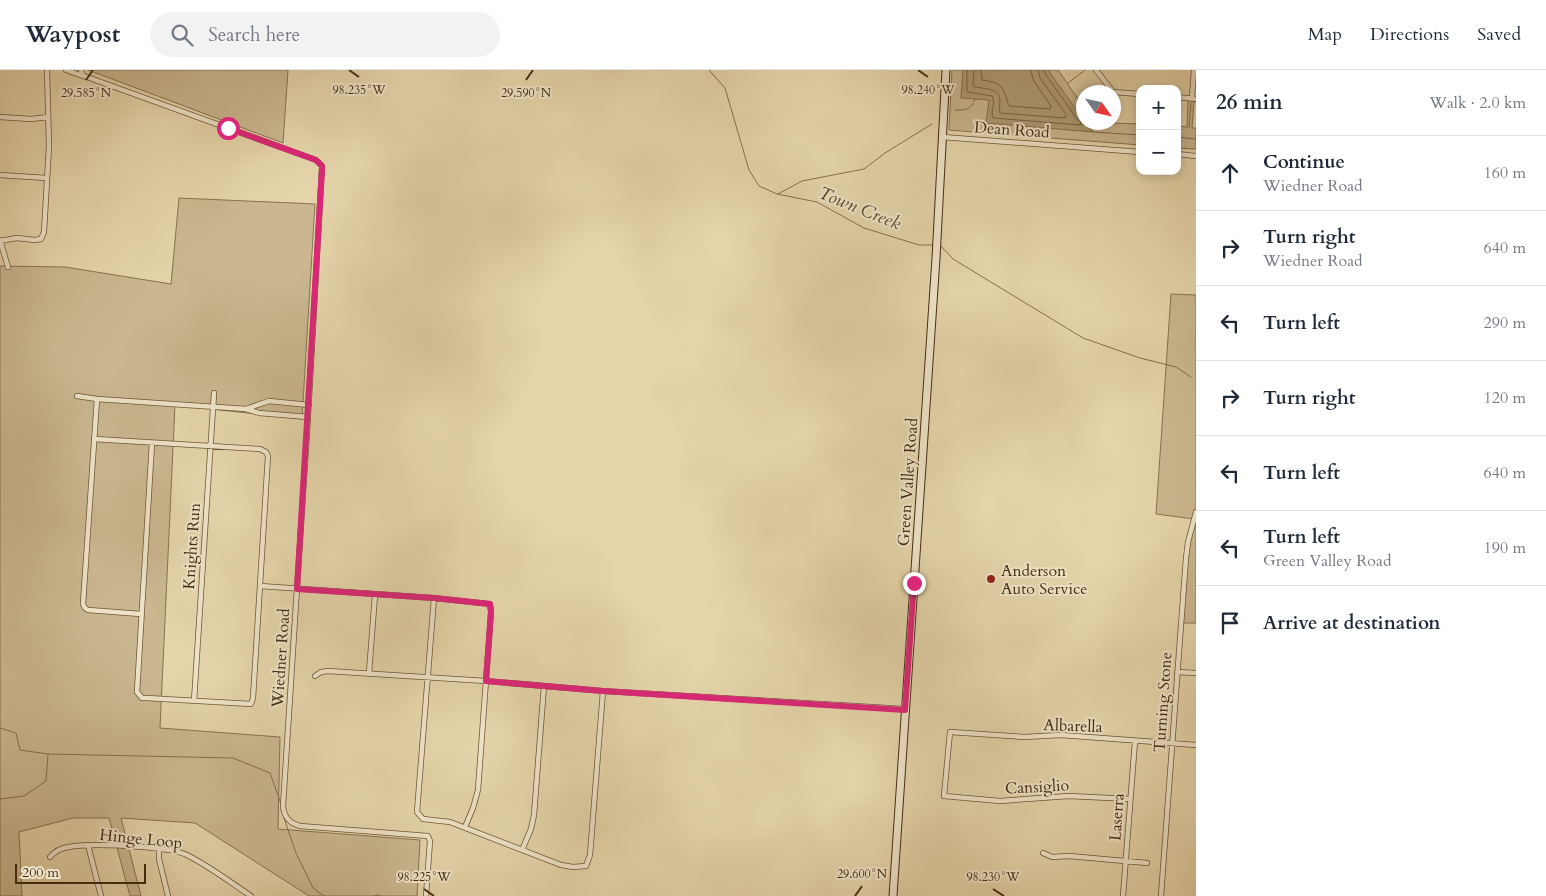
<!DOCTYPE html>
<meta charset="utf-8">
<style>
body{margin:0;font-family:Cardo,serif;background:#f2f2f3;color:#1f2937}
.controls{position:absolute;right:15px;top:15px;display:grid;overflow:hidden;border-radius:10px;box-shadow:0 2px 8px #0003}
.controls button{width:45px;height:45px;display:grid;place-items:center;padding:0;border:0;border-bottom:1px solid #e0e1e3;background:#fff;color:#1f2937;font:25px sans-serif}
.compass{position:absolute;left:1076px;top:15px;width:45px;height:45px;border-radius:50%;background:#fff;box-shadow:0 2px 8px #0003;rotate:124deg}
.scale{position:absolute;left:15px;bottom:12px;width:131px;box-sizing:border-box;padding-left:5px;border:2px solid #462c11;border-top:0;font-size:14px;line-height:18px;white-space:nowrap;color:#462c11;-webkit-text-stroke:4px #eee3c8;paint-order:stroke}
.stop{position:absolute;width:15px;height:15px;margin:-11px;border:4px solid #db2777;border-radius:50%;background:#fff}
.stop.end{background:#db2777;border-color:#fff;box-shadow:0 1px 5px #0008}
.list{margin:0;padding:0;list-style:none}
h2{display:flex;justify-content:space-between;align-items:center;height:65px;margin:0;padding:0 20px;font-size:21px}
h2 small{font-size:16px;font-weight:400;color:#747a83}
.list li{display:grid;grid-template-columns:32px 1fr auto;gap:15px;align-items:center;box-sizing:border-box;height:75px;padding:0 20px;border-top:1px solid #e0e1e3}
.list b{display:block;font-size:19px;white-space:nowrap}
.list p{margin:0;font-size:16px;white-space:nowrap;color:#747a83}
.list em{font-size:16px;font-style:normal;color:#747a83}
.icon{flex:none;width:28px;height:28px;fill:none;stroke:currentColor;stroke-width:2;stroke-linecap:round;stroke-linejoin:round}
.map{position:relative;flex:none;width:1196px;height:826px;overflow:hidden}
header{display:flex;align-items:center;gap:30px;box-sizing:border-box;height:70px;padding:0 25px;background:#fff;border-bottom:1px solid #e0e1e3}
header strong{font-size:24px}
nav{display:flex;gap:28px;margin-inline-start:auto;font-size:18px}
.search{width:350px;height:45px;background:#f2f2f3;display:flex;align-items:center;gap:12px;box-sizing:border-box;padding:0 18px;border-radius:28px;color:#747a83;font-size:19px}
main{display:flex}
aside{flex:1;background:#fff}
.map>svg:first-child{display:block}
.green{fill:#cab790;stroke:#887250}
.water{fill:#af9b76;stroke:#856f4e}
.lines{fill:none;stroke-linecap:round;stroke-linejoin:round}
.shore{stroke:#7a6444;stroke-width:1}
.stream{stroke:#856f4e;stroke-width:1}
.street-casing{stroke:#6e5637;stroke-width:6}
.secondary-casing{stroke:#462c11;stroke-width:9}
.street{stroke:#eee3c8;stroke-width:4.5}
.secondary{stroke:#eee3c8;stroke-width:7}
.route{stroke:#db2777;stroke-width:6}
.ticks{fill:none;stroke:#462c11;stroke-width:2}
.poi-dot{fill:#8f2418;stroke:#eee3c8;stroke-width:2}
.labels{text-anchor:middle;stroke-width:4;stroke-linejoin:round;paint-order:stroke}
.street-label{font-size:16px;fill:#462c11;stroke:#eee3c8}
.poi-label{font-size:16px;fill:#462c11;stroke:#eee3c8;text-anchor:start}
.water-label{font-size:18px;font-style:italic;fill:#60482a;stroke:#eee3c8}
.ticks-label{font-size:12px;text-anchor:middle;fill:#462c11;stroke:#eee3c8;stroke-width:4;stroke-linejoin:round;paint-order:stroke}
</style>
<header>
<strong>Waypost</strong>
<div class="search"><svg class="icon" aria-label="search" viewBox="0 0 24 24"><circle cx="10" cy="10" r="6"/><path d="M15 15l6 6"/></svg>Search here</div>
<nav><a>Map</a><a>Directions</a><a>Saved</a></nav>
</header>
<main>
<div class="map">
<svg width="1196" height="826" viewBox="0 0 1196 826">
<rect width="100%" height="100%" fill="#e5d4aa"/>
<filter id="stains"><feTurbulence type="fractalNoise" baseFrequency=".004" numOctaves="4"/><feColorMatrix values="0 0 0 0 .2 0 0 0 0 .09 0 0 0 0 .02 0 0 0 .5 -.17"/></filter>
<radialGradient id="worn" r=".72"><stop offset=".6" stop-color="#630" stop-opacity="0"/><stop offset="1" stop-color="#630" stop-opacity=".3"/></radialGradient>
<path class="green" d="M88 0H288L283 73Z
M952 0H1058L1083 36 1084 52 1140 54V75L949 60Z
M1194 30 1192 58H1196V79L1177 78V56L1187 57 1188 31Z
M179 128 315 134 302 349 175 335 160 658 280 667 278 759 420 770 417 826H309L195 753 121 748 141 826H130L109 748H73L19 762 22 826H0V196L65 197 171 214Z
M1171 224 1196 225V553H1181L1186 488 1194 449 1156 444Z"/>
<path class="water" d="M963 0H1048L1083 49 1084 52 1086 53 1093 62 986 53 989 30 961 28Z"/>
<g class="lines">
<path class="shore" d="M967 0V22L992 26C996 33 990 42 993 48L1081 55V52L1077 49 1046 5 1044 0
M974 0 973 16C983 20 999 16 1000 31 1000 35 999 38 1000 43L1065 48 1066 44 1040 8 1038 0
M981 0 982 10C1005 14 1002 16 1009 36L1050 39 1051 36 1033 10 1031 0"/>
<path class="stream" d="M709 0 725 18 749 100 759 116 777 124 817 132 864 158 919 175H933
M1068 13 1085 0
M955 40C966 40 971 40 975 29
M1189 58 1191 33
M1093 62 1140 65
M1177 67 1196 69
M778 124 802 111 864 99 885 83 932 54
M941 176 953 189 1083 268 1140 288 1176 297 1191 307
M0 658 16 663 20 680 48 684 233 688 270 703 281 734
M0 729 24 726 46 711 48 685
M284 748 296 783 313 818 324 826
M374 826 377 825 381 826"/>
<defs>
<path id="street" d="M66 0 83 6
M81 0 83 6 87 7 316 90 322 96 308 347 283 736C284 747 289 753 300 756L428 766 430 771 426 826
M1096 0 1113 22 1140 24
M1177 27 1196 29
M1192 28 1194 0
M0 47 31 49 48 47
M942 67 1140 82
M1177 84 1196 86
M0 105 47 108
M0 170 8 197
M0 171 17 168 35 170 41 169 44 162 49 76 47 0
M77 326 97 329 246 339 259 343 308 347
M97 329 83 534 85 538 88 540 141 544
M246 339 269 331 309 335
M94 369 260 379 266 382 268 386 253 628 251 634 146 628H142L137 622 152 373
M260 516 434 528 490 534 491 542 478 720 473 738 465 757
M434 528 417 742 423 749 450 752 561 795 573 797 586 796 590 785 603 621
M1177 602 1196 603
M369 603 375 525
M315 606 321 602 328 601 486 611 603 621 905 639
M194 631 214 323
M1130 729 1069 726 1000 731 944 726 950 662 1024 667 1061 665 1196 675
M88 775 101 826
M159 779V789L168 826
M522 780 531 759 534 745 544 616
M1043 783 1052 787 1069 786 1147 793
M50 787C55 781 61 778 69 777 91 773 168 776 187 785 209 796 230 812 251 826
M1123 826 1135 671
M1161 826 1186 488 1188 472 1196 442"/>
<path id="secondary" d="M893 826 936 188 946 0"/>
</defs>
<use href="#street" class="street-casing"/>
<use href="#secondary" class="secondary-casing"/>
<use href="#street" class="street"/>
<use href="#secondary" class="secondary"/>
</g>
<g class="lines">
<path class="route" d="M228 58 316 90 322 96V100L297 519 434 528 490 534 491 542 486 611 603 621 905 640 914 513"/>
</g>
<path class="ticks" d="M349 0 359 7M918 0 928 7M86 10 93 0M526 10 533 0M424 819 434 826M993 819 1004 826M855 826 862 816"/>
<circle class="poi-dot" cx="991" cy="509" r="5"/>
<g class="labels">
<g class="street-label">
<text transform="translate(1012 59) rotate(4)" y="6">Dean Road</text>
<text transform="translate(907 412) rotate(-86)" y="6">Green Valley Road</text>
<text transform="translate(191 476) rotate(-86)" y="6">Knights Run</text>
<text transform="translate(280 588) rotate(-86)" y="6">Wiedner Road</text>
<text transform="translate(1162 632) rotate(-86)" y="6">Turning Stone</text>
<text transform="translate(1073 655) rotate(2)" y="6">Albarella</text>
<text transform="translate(1037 716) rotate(-3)" y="6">Cansiglio</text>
<text transform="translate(1116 747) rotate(-86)" y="6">Laserra</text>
<text transform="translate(141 768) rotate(6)" y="6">Hinge Loop</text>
</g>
<g class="poi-label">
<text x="1001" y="506">Anderson<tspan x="1001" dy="18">Auto Service</tspan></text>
</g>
<g class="water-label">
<text transform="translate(860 138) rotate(22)" y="6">Town Creek</text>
</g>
</g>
<g class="ticks-label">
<text x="359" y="24">98.235°W</text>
<text x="928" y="24">98.240°W</text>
<text x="86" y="27">29.585°N</text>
<text x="526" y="27">29.590°N</text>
<text x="862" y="808">29.600°N</text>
<text x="424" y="811">98.225°W</text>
<text x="993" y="811">98.230°W</text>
</g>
<rect width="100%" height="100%" filter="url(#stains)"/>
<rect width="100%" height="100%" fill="url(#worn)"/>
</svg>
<div class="controls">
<button>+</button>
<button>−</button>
</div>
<svg class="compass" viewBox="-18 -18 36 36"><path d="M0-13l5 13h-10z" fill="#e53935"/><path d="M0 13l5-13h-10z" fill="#747a83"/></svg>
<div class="scale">200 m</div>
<div class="stop" style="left:228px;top:58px"></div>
<div class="stop end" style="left:914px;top:513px"></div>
</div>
<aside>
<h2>26 min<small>Walk · 2.0 km</small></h2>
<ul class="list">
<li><svg class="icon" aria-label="ahead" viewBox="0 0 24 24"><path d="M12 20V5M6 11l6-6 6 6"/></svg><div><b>Continue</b><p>Wiedner Road</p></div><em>160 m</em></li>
<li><svg class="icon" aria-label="right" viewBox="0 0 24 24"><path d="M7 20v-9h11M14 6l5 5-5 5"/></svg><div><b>Turn right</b><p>Wiedner Road</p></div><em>640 m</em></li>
<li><svg class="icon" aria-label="left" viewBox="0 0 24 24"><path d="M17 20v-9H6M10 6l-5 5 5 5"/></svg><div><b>Turn left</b></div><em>290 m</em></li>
<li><svg class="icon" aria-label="right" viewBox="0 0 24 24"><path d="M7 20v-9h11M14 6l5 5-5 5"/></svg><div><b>Turn right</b></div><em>120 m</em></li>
<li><svg class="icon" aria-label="left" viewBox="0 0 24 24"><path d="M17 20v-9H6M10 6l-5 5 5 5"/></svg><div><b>Turn left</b></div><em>640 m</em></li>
<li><svg class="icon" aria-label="left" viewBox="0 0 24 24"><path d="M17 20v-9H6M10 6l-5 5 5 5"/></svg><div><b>Turn left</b><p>Green Valley Road</p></div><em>190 m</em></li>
<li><svg class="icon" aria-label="arrive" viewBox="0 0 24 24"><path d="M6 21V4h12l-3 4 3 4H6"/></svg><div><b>Arrive at destination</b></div></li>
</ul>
</aside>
</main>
